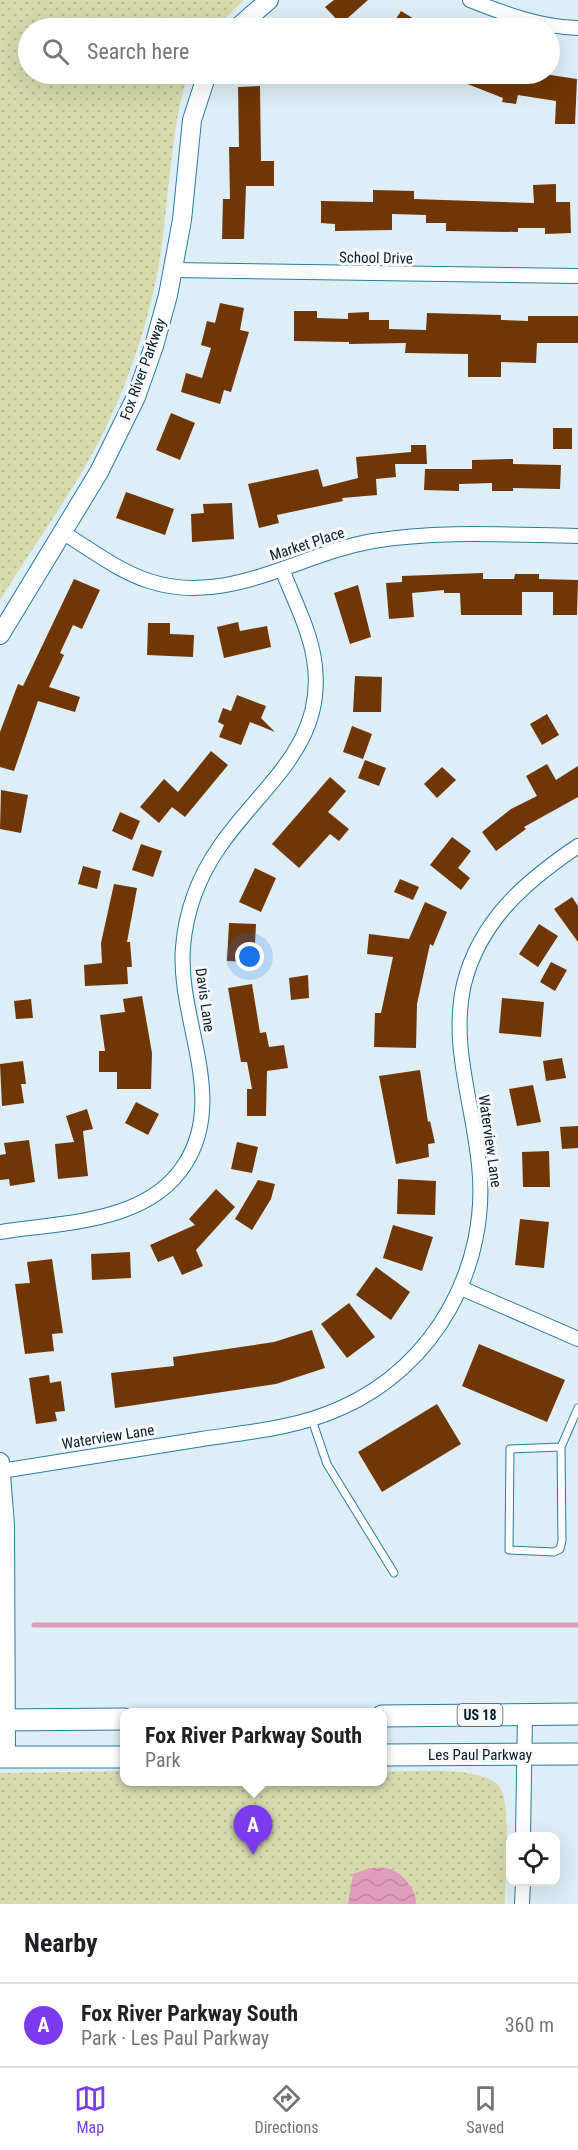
<!DOCTYPE html>
<meta charset="utf-8">
<style>
body{margin:0;font-family:"Roboto Condensed",sans-serif;background:#f6f6f6;color:#202124}
.controls{position:absolute;right:18px;bottom:18px;display:grid;overflow:hidden;border-radius:12px;box-shadow:0 6px 24px #0002}
.controls button{width:54px;height:54px;display:grid;place-items:center;padding:0;border:0;border-bottom:2px solid #e0e0e0;background:#fff;color:#202124;font:30px sans-serif}
.you{position:absolute;left:250px;top:957px;width:21px;height:21px;margin:-15px;border:4px solid #fff;border-radius:50%;background:#1a73e8;box-shadow:0 0 0 9px #1a73e833}
.badge{display:grid;place-items:center;width:39px;height:39px;border-radius:50%;background:#7c3aed;color:#fff;font-size:20px;font-weight:700}
.pin{position:absolute;translate:-50% -50px;filter:drop-shadow(0 2px 3px #0008)}
.pin::after{content:'';position:absolute;top:32px;width:21px;height:18px;background:inherit;clip-path:polygon(0 0,100% 0,50% 100%)}
.popup{position:absolute;left:120px;top:1708px;width:267px;height:78px;box-sizing:border-box;display:grid;place-content:center;border-radius:12px;background:#fff;filter:drop-shadow(0 2px 4px #0005);font-size:20px;white-space:nowrap;color:#757577}
.popup b{font-size:22px;color:#202124}
.popup::after{content:'';position:absolute;left:50%;top:100%;margin-left:-12px;border:12px solid transparent;border-top-color:#fff}
.list{margin:0;padding:0;list-style:none}
h2{display:flex;justify-content:space-between;align-items:center;height:78px;margin:0;padding:0 24px;font-size:26px}
h2 small{font-size:20px;font-weight:400;color:#757577}
.list li{display:grid;grid-template-columns:39px 1fr auto;gap:18px;align-items:center;box-sizing:border-box;height:84px;padding:0 24px;border-top:2px solid #e0e0e0}
.list b{display:block;font-size:22px;white-space:nowrap}
.list p{margin:0;font-size:20px;white-space:nowrap;color:#757577}
.list em{font-size:20px;font-style:normal;color:#757577}
.icon{flex:none;width:33px;height:33px;fill:none;stroke:currentColor;stroke-width:2;stroke-linecap:round;stroke-linejoin:round}
.map{position:relative;flex:none;width:578px;height:1904px;overflow:hidden}
.search{position:absolute;background:#fff;box-shadow:0 6px 24px #0002;left:18px;right:18px;top:18px;height:66px;display:flex;align-items:center;gap:15px;box-sizing:border-box;padding:0 21px;border-radius:33px;color:#757577;font-size:22px}
.sheet{height:162px;background:#fff}
nav{display:flex;justify-content:space-around;align-items:center;box-sizing:border-box;height:84px;border-top:2px solid #e0e0e0;background:#fff;font-size:16px;color:#757577}
nav a{display:grid;justify-items:center;gap:3px}
nav .on{color:#7c3aed}
.map>svg:first-child{display:block}
.park{fill:url(#park-dots)}
.water{fill:url(#water-waves)}
.lines{fill:none;stroke-linecap:round;stroke-linejoin:round}
.stream{stroke:#e19ebb;stroke-width:5}
.building{fill:#713605}
.lane-casing{stroke:#237da4;stroke-width:9}
.street-casing{stroke:#237da4;stroke-width:16}
.secondary-casing{stroke:#237da4;stroke-width:20}
.primary-casing{stroke:#237da4;stroke-width:23}
.lane{stroke:#fff;stroke-width:7}
.street{stroke:#fff;stroke-width:14}
.secondary{stroke:#fff;stroke-width:18}
.primary{stroke:#fff;stroke-width:21}
.labels{text-anchor:middle;stroke-width:6;stroke-linejoin:round;paint-order:stroke}
.shield{fill:#f8f8f8;stroke:#4c5f68;stroke-width:1.5}
.shield-label{font-size:14px;font-weight:bold;fill:#031d2a}
.street-label{font-size:15px;fill:#031d2a;stroke:#f8f8f8}
</style>
<div class="map">
<svg width="578" height="1904" viewBox="0 0 578 1904">
<defs>
<pattern id="park-dots" width="8" height="8" patternUnits="userSpaceOnUse" patternTransform="scale(1.5)"><rect width="8" height="8" fill="#d6daad"/><path d="M2 2h.1M6 6h.1" fill="none" stroke="#b6bb95" stroke-width="1.8" stroke-linecap="round"/></pattern>
<pattern id="water-waves" width="16" height="10" patternUnits="userSpaceOnUse" patternTransform="scale(1.5)"><rect width="16" height="10" fill="#e19ebb"/><path d="M0 5q4-4 8 0t8 0" fill="none" stroke="#bf88a1"/></pattern>
</defs>
<rect width="100%" height="100%" fill="#deeef6"/>
<path class="park" d="M0 0H244L215 28H28V74H188C167 141 170 219 154 289 141 346 119 407 90 458 62 507 29 553 0 600Z
M124 1771V1782H382V1772C409 1772 487 1764 501 1789 511 1806 505 1881 505 1904H0V1773Z"/>
<path class="water" d="M370 1868C376 1868 385 1867 390 1869 403 1873 417 1891 416 1904H348L353 1874Z"/>
<g class="lines">
<path class="stream" d="M34 1625H578"/>
</g>
<path class="building" d="M334 0H368L341 24 325 7Z
M401 11 429 28H390Z
M442 74H544L577 79 575 124H555L556 101 518 95 516 104 502 102 503 98Z
M260 86 261 161H274V186H246L244 239H222L223 199H230L229 147H239L238 87Z
M556 184V202H570L571 233 545 234V228H518V232L446 231V223H426V215L392 214V230L335 231V224L321 223V201L373 202V190L414 191V199L534 203 533 185Z
M220 303 244 308 240 330 249 332 231 392 224 390 220 404 181 392 186 373 202 378 211 348 201 345 207 321 215 323Z
M294 311H317V318L348 319V313L369 312V320H389V329L426 330 427 313 501 315V320L528 321V316H578V343H537L536 363 501 362V377H468V354L405 353 406 343 349 344V342L294 341Z
M171 413 195 423 180 460 156 450Z
M553 428H572V449H553Z
M411 445H426L427 464H395L396 477 376 479 377 495 342 498 343 501 277 515 279 523 259 528 248 484 318 469 323 487 358 478 356 457 411 452Z
M513 459V464L561 465 560 489 513 488V491H492V483L459 484V491L424 490 425 469H472V460Z
M126 492 174 509 165 535 116 518Z
M232 503 234 539 192 542 191 514 204 513 203 504Z
M483 573V579H514L515 574H539V579L578 580 577 615H553V592H522V615H461L460 593H444V590L412 593 414 617 389 619 386 583 402 582V576Z
M74 579 100 590 82 629 73 625 60 653 64 655 49 687 80 697 75 712 38 701 14 771 0 767V732L18 684 23 686Z
M358 585 371 637 350 644 334 593Z
M238 622 240 631 267 626 271 647 224 658 217 627Z
M148 623H170V634L194 635 193 657 147 655Z
M355 676 382 677 381 712H353Z
M237 695 266 706 261 718 275 732 250 722 241 745 219 737 224 725 218 722 223 708 231 711Z
M547 714 559 735 542 745 530 724Z
M352 726 372 734 363 759 343 752Z
M211 751 228 765 185 817 172 807 159 823 140 807 164 779 178 792Z
M365 760 386 768 379 786 358 778Z
M547 764 556 780 578 766V797L524 827 526 829 496 851 482 832 511 809 537 796 526 776Z
M442 767 456 780 437 798 424 784Z
M330 777 346 791 328 812 349 829 339 841 330 834 299 868 272 844Z
M1 790 28 795 21 833 0 829Z
M120 812 140 821 132 840 112 831Z
M452 837 471 851 458 868 470 878 461 890 430 865Z
M141 844 162 851 153 877 132 870Z
M83 866 101 871 97 889 78 884Z
M255 868 276 878 261 912 239 902Z
M400 879 419 887 413 900 394 892Z
M114 884 137 888 127 942H130L132 967H127L128 984 85 986 84 965 102 963 101 943Z
M572 897 578 906V942L554 909Z
M425 902 447 912 433 946 430 944 417 1004 416 1048 374 1047 375 1013H381L393 957 367 954 369 934 409 939Z
M229 923 256 924 254 962 227 961Z
M539 924 558 936 538 967 519 954Z
M551 962 567 970 555 991 540 982Z
M308 975 309 998 291 1000 289 978Z
M252 984 260 1033 266 1032 269 1047 284 1045 288 1068 267 1071 266 1116H247V1089H252L247 1062H241L228 988Z
M142 996 152 1053 151 1089H117V1072H99V1051H105L100 1015 125 1012 123 999Z
M502 998 544 1002 541 1037 499 1033Z
M31 999 33 1018 16 1019 14 1001Z
M562 1058 566 1078 546 1081 543 1061Z
M23 1061 26 1084H21L24 1103 2 1106 0 1064Z
M420 1070 428 1122 430 1121 435 1143 428 1144 429 1157 396 1164 379 1076Z
M533 1085 541 1122 517 1126 509 1089Z
M136 1102 159 1114 148 1135 125 1123Z
M87 1109 93 1129 83 1131 88 1176 58 1179 55 1144 74 1142 66 1116Z
M578 1126V1148L562 1149 560 1127Z
M29 1140 35 1182 10 1186 9 1179 0 1180V1155L6 1154 4 1143Z
M237 1142 258 1147 252 1173 231 1169Z
M549 1151 550 1187H523L522 1152Z
M398 1179 436 1181 435 1215 397 1214Z
M258 1180 275 1184 271 1199 252 1230 235 1219Z
M216 1189 235 1207 196 1250 203 1266 182 1275 173 1256 158 1262 150 1245 195 1225 189 1219Z
M520 1219 549 1222 544 1268 515 1265Z
M393 1225 433 1237 422 1271 383 1258Z
M130 1252 131 1278 92 1280 91 1254Z
M52 1259 63 1333 52 1334 54 1351 25 1354 15 1284 30 1283 27 1262Z
M376 1267 410 1292 391 1320 356 1295Z
M349 1303 375 1337 347 1358 321 1324Z
M312 1330 325 1368 276 1384 115 1408 111 1373 174 1366 173 1357 274 1342Z
M479 1344 565 1380 547 1422 462 1386Z
M49 1375 50 1383 61 1381 65 1411 55 1412 57 1421 36 1424 29 1378Z
M437 1404 461 1444 382 1492 358 1452Z"/>
<g class="lines">
<defs>
<path id="lane" d="M312 1420 327 1464 394 1573
M561 1447 510 1449 509 1550 554 1552 560 1549 562 1541 561 1447 578 1408"/>
<path id="street" d="M470 0C505 14 540 27 578 28
M173 270 578 276
M62 532C90 549 118 571 149 581 228 607 298 554 373 541 440 530 510 535 578 536
M0 1232C62 1222 147 1224 185 1164 228 1097 177 1019 183 947 186 910 199 876 220 846 262 785 328 744 314 659 309 628 293 598 282 569
M461 1288 578 1339
M1 1471C68 1460 135 1450 202 1439 249 1432 297 1428 341 1408 435 1367 490 1266 479 1165 473 1103 450 1045 464 984 480 920 526 881 578 846
M523 1836 525 1715
M522 1904 523 1882"/>
<path id="secondary" d="M237 28 269 0
M0 635 99 472 136 397 154 346 168 295 182 220 192 120 207 74
M0 1462 5 1525 6 1757"/>
<path id="primary" d="M382 1716 578 1714
M0 1720 124 1719
M382 1755 578 1754
M0 1757H124"/>
</defs>
<use href="#lane" class="lane-casing"/>
<use href="#street" class="street-casing"/>
<use href="#secondary" class="secondary-casing"/>
<use href="#primary" class="primary-casing"/>
<use href="#lane" class="lane"/>
<use href="#street" class="street"/>
<use href="#secondary" class="secondary"/>
<use href="#primary" class="primary"/>
</g>
<g class="labels">
<rect class="shield" x="457.5" y="1704" width="45" height="22" rx="4.5"/>
<g class="shield-label">
<text x="480" y="1720">US 18</text>
</g>
<g class="street-label">
<text transform="translate(376 258) rotate(1)" y="5">School Drive</text>
<text transform="translate(143 369) rotate(-70)" y="5">Fox River Parkway</text>
<text transform="translate(307 544) rotate(-18)" y="5">Market Place</text>
<text transform="translate(205 1000) rotate(82)" y="5">Davis Lane</text>
<text transform="translate(490 1141) rotate(82)" y="5">Waterview Lane</text>
<text transform="translate(108 1437) rotate(-9)" y="5">Waterview Lane</text>
<text x="480" y="1760">Les Paul Parkway</text>
</g>
</g>
</svg>
<div class="controls">
<button><svg class="icon" aria-label="locate" viewBox="0 0 24 24"><circle cx="12" cy="12" r="6"/><path d="M12 2v4M12 18v4M2 12h4M18 12h4"/></svg></button>
</div>
<div class="you"></div>
<div class="pin badge" style="left:253px;top:1855px">A</div>
<div class="popup"><b>Fox River Parkway South</b>Park</div>
<div class="search"><svg class="icon" aria-label="search" viewBox="0 0 24 24"><circle cx="10" cy="10" r="6"/><path d="M15 15l6 6"/></svg>Search here</div>
</div>
<section class="sheet">
<h2>Nearby<small></small></h2>
<ul class="list">
<li><span class="badge">A</span><div><b>Fox River Parkway South</b><p>Park · Les Paul Parkway</p></div><em>360 m</em></li>
</ul>
</section>
<nav>
<a class="on"><svg class="icon" aria-label="map" viewBox="0 0 24 24"><path d="M3 6l6-2 6 2 6-2v14l-6 2-6-2-6 2zM9 4v14M15 6v14"/></svg>Map</a>
<a><svg class="icon" aria-label="directions" viewBox="0 0 24 24"><path d="M12 3l9 9-9 9-9-9zM9 14v-3h6M13 9l2 2-2 2"/></svg>Directions</a>
<a><svg class="icon" aria-label="saved" viewBox="0 0 24 24"><path d="M7 4h10v16l-5-4-5 4z"/></svg>Saved</a>
</nav>
